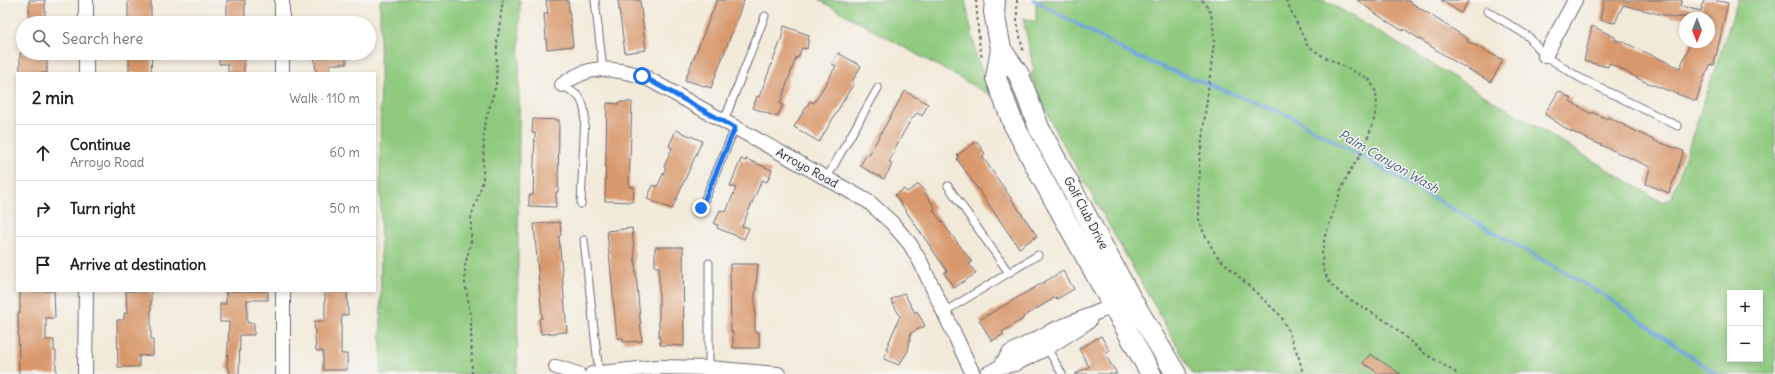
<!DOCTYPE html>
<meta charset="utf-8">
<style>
body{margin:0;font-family:Delius,sans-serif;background:#f2f2f2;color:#202124}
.controls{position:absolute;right:12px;bottom:12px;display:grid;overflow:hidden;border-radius:0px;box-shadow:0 2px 6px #0003}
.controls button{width:36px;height:36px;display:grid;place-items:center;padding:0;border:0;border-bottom:1px solid #e0e0e0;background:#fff;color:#202124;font:20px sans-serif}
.compass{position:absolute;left:1679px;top:12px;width:36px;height:36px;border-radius:50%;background:#fff;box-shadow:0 2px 6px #0003;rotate:180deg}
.stop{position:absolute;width:12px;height:12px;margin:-9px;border:3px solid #1a73e8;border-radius:50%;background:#fff}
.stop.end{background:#1a73e8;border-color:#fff;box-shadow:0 1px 4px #0008}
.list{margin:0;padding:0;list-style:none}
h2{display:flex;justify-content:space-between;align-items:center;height:52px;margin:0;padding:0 16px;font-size:17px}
h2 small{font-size:13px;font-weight:400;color:#757577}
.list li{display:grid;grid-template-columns:26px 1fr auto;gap:12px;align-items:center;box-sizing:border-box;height:56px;padding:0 16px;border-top:1px solid #e0e0e0}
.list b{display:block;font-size:15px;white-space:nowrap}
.list p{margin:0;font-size:13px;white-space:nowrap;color:#757577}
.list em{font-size:13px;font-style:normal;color:#757577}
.icon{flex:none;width:22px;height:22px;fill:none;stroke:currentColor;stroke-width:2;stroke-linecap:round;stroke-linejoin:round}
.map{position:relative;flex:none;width:1775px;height:374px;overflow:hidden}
.search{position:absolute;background:#fff;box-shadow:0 2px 6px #0003;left:16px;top:16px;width:360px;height:44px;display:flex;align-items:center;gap:10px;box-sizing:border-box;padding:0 14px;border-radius:22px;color:#757577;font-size:15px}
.panel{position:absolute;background:#fff;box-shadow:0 2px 6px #0003;left:16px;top:72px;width:360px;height:220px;border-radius:0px}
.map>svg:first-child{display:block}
.green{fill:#8fca7f;stroke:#58765d;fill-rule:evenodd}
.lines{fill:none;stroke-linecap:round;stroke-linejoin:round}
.stream{stroke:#71a5de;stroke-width:3.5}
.building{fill:#d8986c}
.lane-casing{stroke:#6b6872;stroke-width:9}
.street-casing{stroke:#6b6872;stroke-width:16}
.secondary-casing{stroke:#6b6872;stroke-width:22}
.path{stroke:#6b6872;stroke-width:2;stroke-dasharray:3 3;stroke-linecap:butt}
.lane{stroke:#fff;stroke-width:7}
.street{stroke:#fff;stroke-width:14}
.secondary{stroke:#fff;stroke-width:20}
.route{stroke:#1a73e8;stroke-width:5}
.labels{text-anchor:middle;stroke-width:3;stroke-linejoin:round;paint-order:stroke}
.street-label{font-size:12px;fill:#22223b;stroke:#f6f6f2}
.water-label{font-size:13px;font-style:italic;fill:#42567c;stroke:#f6f6f2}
</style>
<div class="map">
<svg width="1775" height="374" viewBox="0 0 1775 374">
<rect width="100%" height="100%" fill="#f6f6f2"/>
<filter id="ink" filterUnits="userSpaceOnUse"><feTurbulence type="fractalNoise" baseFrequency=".025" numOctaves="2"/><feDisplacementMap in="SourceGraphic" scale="8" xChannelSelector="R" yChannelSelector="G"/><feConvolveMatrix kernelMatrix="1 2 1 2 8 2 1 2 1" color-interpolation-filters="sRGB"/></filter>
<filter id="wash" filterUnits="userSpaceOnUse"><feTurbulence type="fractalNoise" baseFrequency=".012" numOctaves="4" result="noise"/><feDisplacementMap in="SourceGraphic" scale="16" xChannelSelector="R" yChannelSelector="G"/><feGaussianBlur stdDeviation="0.9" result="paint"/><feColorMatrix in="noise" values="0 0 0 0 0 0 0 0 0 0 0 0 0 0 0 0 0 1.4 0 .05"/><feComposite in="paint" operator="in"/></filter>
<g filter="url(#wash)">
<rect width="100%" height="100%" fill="#f2ead9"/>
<path class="green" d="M380 0H520L517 374H381Z
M819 0H965L977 58 992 96Z
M1036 0H1325L1662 202 1671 199 1738 0H1775V374H1193L1054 128 1030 74 1034 71 1023 18 1036 22ZM1730 293H1760V359H1730Z"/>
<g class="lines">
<path class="stream" d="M1034 0 1134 56 1288 115 1604 295 1716 374"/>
</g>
<g id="blocks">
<path class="building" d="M29 0H45V23H29Z
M128 0H151V23H128Z
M227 0H245V23H227Z
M546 0H568L573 46 547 49 544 14 548 13Z
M618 0H640L646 50 625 53Z
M717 0H744L711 88 685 80Z
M1357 0H1404L1406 2 1407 0 1468 39 1467 41 1503 60 1491 82 1452 60 1404 29 1403 31 1382 18Z
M1441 0H1469L1461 13Z
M1604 0H1682L1680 6 1701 11 1704 0H1713L1728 3 1714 65H1711L1706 73 1696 101 1643 81 1609 63 1608 67 1584 61 1592 26 1615 37V40L1623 42 1680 68 1691 42H1709V18L1676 17 1675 18 1623 5 1615 23 1600 20Z
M784 26 809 35 807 49 802 48 798 58 796 57 780 104 783 105 777 117 753 108 757 96 759 97 781 40Z
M20 53H47V73H20Z
M129 53H152L151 73H129Z
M219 53H244V73H228V64H219Z
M314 53H346V64H330V73H316Z
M838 53 861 66 852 82 854 83 819 142 794 127 810 101 814 103 836 66 832 64Z
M905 91 928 104 922 116 917 113 910 121 894 150H895L889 162 892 163 890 169 884 179 860 166 866 155 868 156Z
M1559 91 1572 99 1570 101 1591 114 1592 112 1607 119 1608 117 1661 144V143L1684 151 1669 193 1646 184 1650 167 1568 130 1546 115 1545 113Z
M619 102H632L629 187H634L633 202 605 201 607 103 619 104Z
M533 119 559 120 558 192H556V207L529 206V195H533L535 133H532Z
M676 130 702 141 672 209 647 199 653 185 657 187 666 168 664 167 672 148 669 146Z
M977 141 985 154 982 156 1037 236 1019 248 957 159 959 157 957 155Z
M741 159 746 161V159L772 170 767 182 762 180 742 226 749 228 744 239 717 228 718 225 714 224 720 210 726 212 736 188 730 186Z
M919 184 935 208 933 210 972 262 969 264 976 273 954 288 944 273 947 271 895 195 904 189 907 192Z
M560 222 561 235 559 236 567 332 541 334 539 319 542 318 534 224Z
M632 228 642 341 623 342V338H617L607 231Z
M655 247H683L684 346 660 345V339H659V267H655Z
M730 264H758L755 297V333L759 332V348H733V332H731Z
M1063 271 1074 289 1057 299 1056 297 1023 317V319L1002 332 1004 334 992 341 979 320Z
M20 291H54L55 318H46V340H54V351H56V374H19L18 313H20Z
M126 291H151V339H153V355L139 356V367H118L117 320H124V313H127Z
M226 291H268V300H247V323H254V335H240L239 374H230L229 368H227L229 322H220V304H226Z
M325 291H347L348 315H342L341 329V354H347V370H323V351H316L314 321H325Z
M904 293 915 313 917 311 925 326 911 333 908 351 899 365 884 359 888 349H886L900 316 891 300Z
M1101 336 1110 351 1105 354 1117 374H1075L1089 367 1079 349Z
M1370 354 1401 374H1380L1363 363Z"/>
</g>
</g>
<g filter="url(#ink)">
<use href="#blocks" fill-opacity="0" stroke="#6b6872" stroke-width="1"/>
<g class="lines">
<defs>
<path id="lane" d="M595 0 603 70
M1487 11 1528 36 1545 56 1580 78 1678 126
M562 85C577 95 582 95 585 114L581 204
M724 121 765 16
M826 179 878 88
M948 186 1009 273
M701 208 735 128
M584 240 599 373
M709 263V368
M944 312 1038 255
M1046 346 1062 374"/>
<path id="street" d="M282 0V23
M86 23V0
M282 53V73
M1545 56 1575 0
M86 73V53
M562 85C591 63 609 68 643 76L869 202 892 223 910 244 921 263 973 374
M283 291V374
M556 367 578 374
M1000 367 1009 353 1051 331 1113 306 1120 301
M85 374 86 291
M592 374 657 367 709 368 778 374
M987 374 1000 367 1015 364 1047 348 1089 321"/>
<path id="secondary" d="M995 0 994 12 1001 49 996 78 1013 123 1041 176 1151 374
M1001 49 1019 75 1039 128 1129 295 1176 374"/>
</defs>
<use href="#lane" class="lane-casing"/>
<use href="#street" class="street-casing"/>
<use href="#secondary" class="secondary-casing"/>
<path class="path" d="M976 0 979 41 982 59
M1017 0V21L1023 51
M1202 0C1214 11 1213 27 1214 42L1199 164 1198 219 1204 233 1216 255 1281 316 1288 330 1299 358 1303 374
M1286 0 1307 45 1321 55 1369 79 1376 92 1377 105 1373 124 1360 156 1349 172 1341 190 1325 236 1322 253 1323 269 1329 282 1341 294 1389 323 1424 353 1458 374
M472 374 471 318 465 283V266L471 241V217L483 181 484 126 496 85 497 43 503 0"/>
<use href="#lane" class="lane"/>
<use href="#street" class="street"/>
<use href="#secondary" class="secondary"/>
</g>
</g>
<g class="lines" filter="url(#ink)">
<path class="route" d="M642 76 735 128 701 208"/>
</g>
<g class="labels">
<g class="street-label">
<text transform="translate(807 168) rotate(29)" y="4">Arroyo Road</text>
<text transform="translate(1086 213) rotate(62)" y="4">Golf Club Drive</text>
</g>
<g class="water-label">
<text transform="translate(1389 161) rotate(30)" y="5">Palm Canyon Wash</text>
</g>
</g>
</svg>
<div class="controls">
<button>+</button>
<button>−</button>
</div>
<svg class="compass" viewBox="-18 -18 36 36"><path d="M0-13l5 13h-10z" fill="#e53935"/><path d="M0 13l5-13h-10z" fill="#757577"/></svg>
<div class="stop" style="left:642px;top:76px"></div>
<div class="stop end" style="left:701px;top:208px"></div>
<div class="search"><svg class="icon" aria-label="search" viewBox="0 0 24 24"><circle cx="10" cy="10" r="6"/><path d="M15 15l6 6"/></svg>Search here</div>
<section class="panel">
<h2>2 min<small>Walk · 110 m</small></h2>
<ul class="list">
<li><svg class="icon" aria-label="ahead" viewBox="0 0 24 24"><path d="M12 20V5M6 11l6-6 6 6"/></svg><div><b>Continue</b><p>Arroyo Road</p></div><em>60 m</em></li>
<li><svg class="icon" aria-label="right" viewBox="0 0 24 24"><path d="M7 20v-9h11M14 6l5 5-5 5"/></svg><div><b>Turn right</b></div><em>50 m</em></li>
<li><svg class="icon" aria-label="arrive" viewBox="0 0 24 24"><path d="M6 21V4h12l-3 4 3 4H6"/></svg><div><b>Arrive at destination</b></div></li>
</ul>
</section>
</div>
